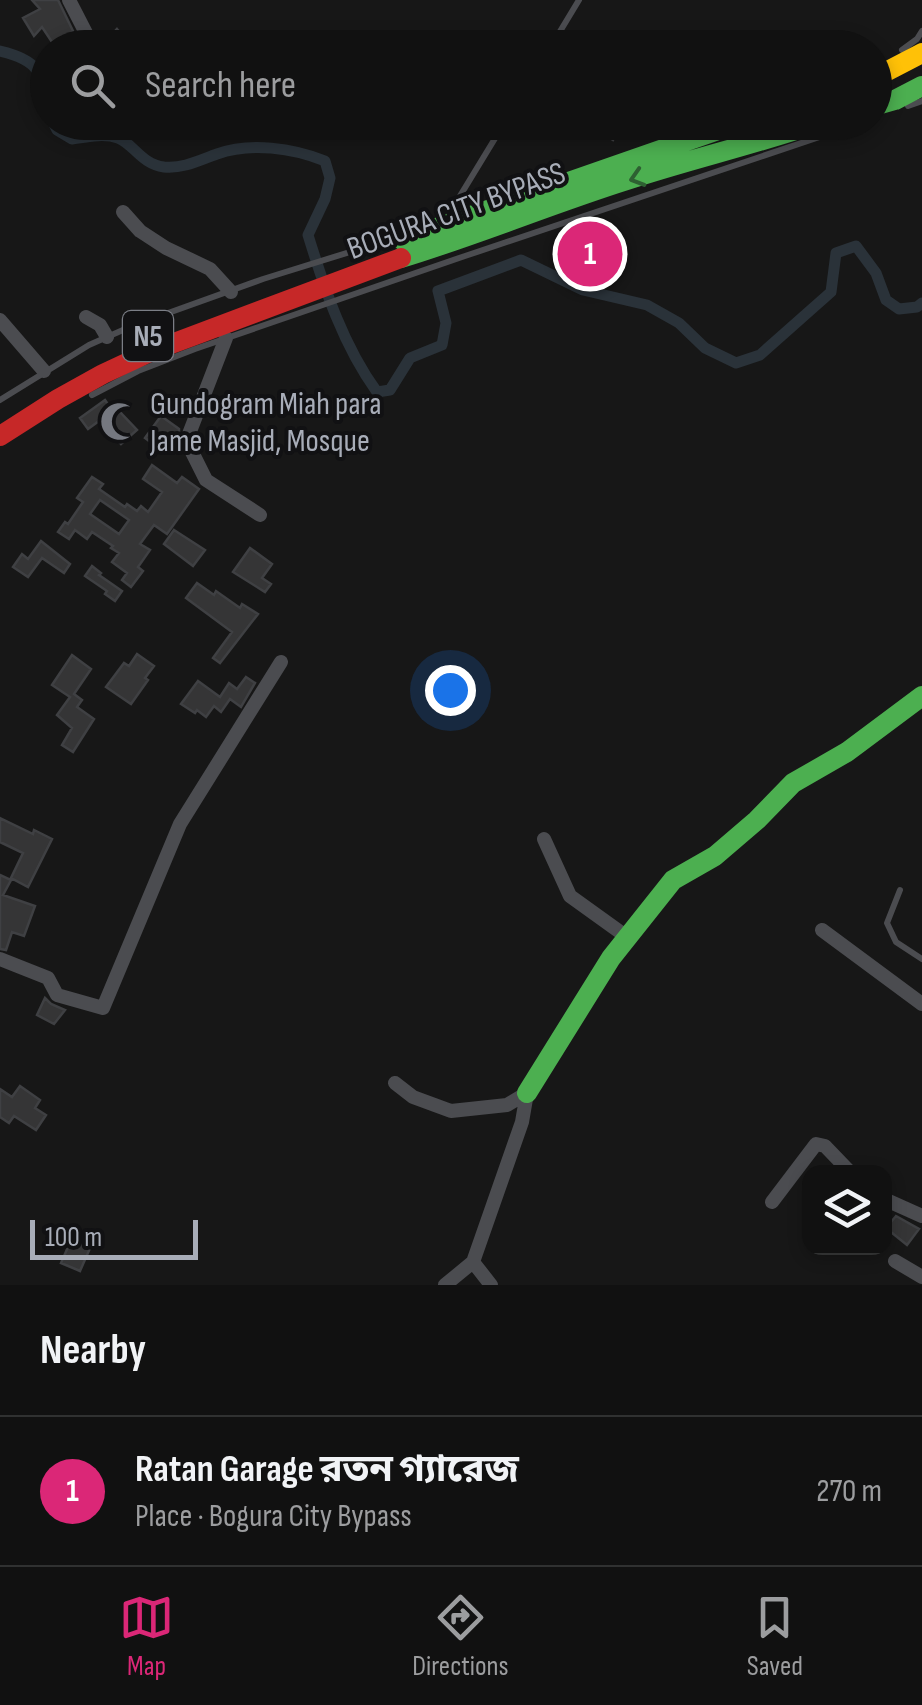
<!DOCTYPE html>
<meta charset="utf-8">
<style>
body{margin:0;font-family:"Sofia Sans Condensed","Noto Sans Bengali",sans-serif;background:#1a1a1a;color:#f1f3f6}
.controls{position:absolute;right:30px;bottom:30px;display:grid;overflow:hidden;border-radius:20px;box-shadow:0 5px 15px #0003}
.controls button{width:90px;height:90px;display:grid;place-items:center;padding:0;border:0;border-bottom:2px solid #303131;background:#111;color:#f1f3f6;font:50px sans-serif}
.scale{position:absolute;left:30px;bottom:25px;width:168px;box-sizing:border-box;padding-left:10px;border:5px solid #a8adb8;border-top:0;font-size:28px;line-height:35px;white-space:nowrap;color:#a8adb8;-webkit-text-stroke:8px #111113;paint-order:stroke}
.you{position:absolute;left:450px;top:690px;width:35px;height:35px;margin:-25px;border:8px solid #fff;border-radius:50%;background:#1a73e8;box-shadow:0 0 0 15px #1a73e833}
.badge{display:grid;place-items:center;width:65px;height:65px;border-radius:50%;background:#db2777;color:#fff;font-size:32px;font-weight:700}
.pin{position:absolute;translate:-50% -50%;border:5px solid #fff;box-shadow:0 2px 10px #0006}
.list{margin:0;padding:0;list-style:none}
h2{display:flex;justify-content:space-between;align-items:center;height:130px;margin:0;padding:0 40px;font-size:42px}
h2 small{font-size:32px;font-weight:400;color:#9c9d9f}
.list li{display:grid;grid-template-columns:65px 1fr auto;gap:30px;align-items:center;box-sizing:border-box;height:150px;padding:0 40px;border-top:2px solid #303131}
.list b{display:block;font-size:38px;white-space:nowrap}
.list p{margin:0;font-size:32px;white-space:nowrap;color:#9c9d9f}
.list em{font-size:32px;font-style:normal;color:#9c9d9f}
.icon{flex:none;width:55px;height:55px;fill:none;stroke:currentColor;stroke-width:2;stroke-linecap:round;stroke-linejoin:round}
.map{position:relative;flex:none;width:922px;height:1285px;overflow:hidden}
.search{position:absolute;background:#111;box-shadow:0 5px 15px #0003;left:30px;right:30px;top:30px;height:110px;display:flex;align-items:center;gap:25px;box-sizing:border-box;padding:0 35px;border-radius:55px;color:#9c9d9f;font-size:38px}
.sheet{height:280px;background:#111}
nav{display:flex;justify-content:space-around;align-items:center;box-sizing:border-box;height:140px;border-top:2px solid #303131;background:#111;font-size:28px;color:#9c9d9f}
nav a{display:grid;justify-items:center;gap:5px}
nav .on{color:#db2777}
.map>svg:first-child{display:block}
.lines{fill:none;stroke-linecap:round;stroke-linejoin:round}
.canal{stroke:#2a3239;stroke-width:11}
.building{fill:#353536;stroke:#3f4043;stroke-width:2.5;fill-rule:evenodd}
.lane{stroke:#4b4c50;stroke-width:6}
.street{stroke:#4b4c50;stroke-width:14}
.fast{stroke:#4caf50;stroke-width:20}
.slow{stroke:#ffc107;stroke-width:20}
.jam{stroke:#c62828;stroke-width:20}
.oneway{stroke:#2e6032}
.labels{text-anchor:middle;stroke-width:8;stroke-linejoin:round;paint-order:stroke}
.shield{fill:#111113;stroke:#7b7e86;stroke-width:2.5}
.shield-label{font-size:30px;font-weight:bold;fill:#a8adb8}
.street-label{font-size:32px;fill:#a8adb8;stroke:#111113}
.poi-label{font-size:32px;fill:#a8adb8;stroke:#111113;text-anchor:start}
</style>
<div class="map">
<svg width="922" height="1285" viewBox="0 0 922 1285">
<rect width="100%" height="100%" fill="#171717"/>
<g class="lines">
<path class="canal" d="M0 51C43 61 42 75 48 114
M53 122 57 130 72 139C86 137 104 133 118 138 134 144 141 164 164 167 183 169 200 160 217 154 250 142 293 148 325 161L330 178 325 199 308 235C325 290 343 345 377 392L390 390 410 358 442 345 446 323 438 291 521 260 583 290 647 305 679 323 705 348 736 363 760 355 831 292 836 253 856 246 876 273 886 300 899 309 917 307 922 303"/>
</g>
<path class="building" d="M32 0H58L73 31 56 48 42 27 34 36 23 18 40 9Z
M117 29 125 38 128 35 136 43 134 48H100Z
M585 122H624L613 140Z
M611 233 596 266 563 242Z
M105 400 114 413 118 410 137 430 121 444 99 421 88 429 80 418Z
M161 416 179 429V434L164 452 145 438Z
M152 465 177 483 182 477 199 489 167 534 154 525 140 544 150 550 138 567 143 571 131 587 122 580 127 573 112 562 119 553 111 548 113 546 92 532 87 539 75 530 69 539 58 532 65 522 68 524 83 502 77 498 92 477 103 484 99 489 125 507 127 504 137 511 141 506 148 512 162 492 143 479ZM100 500 129 520 119 534 90 514Z
M174 530 205 550 193 566 164 544Z
M41 541 70 564 64 573 42 558 28 577 13 567 22 554 28 559Z
M250 548 272 564 262 578 271 584 265 592 233 572Z
M92 566 101 573 99 575 122 591 115 601 105 594 107 591 85 576Z
M197 583 214 595 216 591 240 608 242 604 258 614 220 663 213 658 232 632 186 598Z
M137 654 154 666 145 678 148 680 131 704 106 687 124 663 129 666Z
M72 655 91 669 74 694 82 700 77 707 94 719 73 752 62 745 72 728 57 715 70 697 52 685Z
M246 677 255 683 241 707 230 699 221 712 214 706 206 717 197 710 195 713 181 704 198 681 220 697 229 683 237 689Z
M0 818 33 834 34 830 52 839 28 887 11 878 23 853 0 842Z
M0 875 11 880 3 895 35 906 24 936 12 932 6 950 0 949Z
M45 998 51 1004 65 1010 54 1024 37 1015Z
M20 1086 40 1100 35 1108 46 1115 36 1130 14 1116 9 1123 0 1117V1089L12 1097Z
M896 1216 919 1229 907 1245 886 1228Z
M72 1238 91 1246 80 1271 61 1263Z"/>
<g class="lines">
<path class="lane" d="M550 48 579 0
M902 50 917 39 922 31
M908 106 922 101
M449 214 505 122
M92 395 138 371 195 349 465 256 864 122
M0 400 89 345 132 326 263 279 395 238
M900 890 887 923 896 942 922 959"/>
<path class="street" d="M69 0 87 35
M123 212 140 231 166 248 210 269 231 292
M86 317 100 325 107 337
M0 320 44 371
M226 338 189 434 191 450 206 480 260 515
M544 839 570 896 627 937
M822 930 922 1004
M0 959 48 978 57 995 103 1008 180 824 281 662
M395 1083 413 1097 451 1111 507 1105 527 1093 522 1122 473 1262 445 1285
M884 1199 922 1216
M772 1202 816 1144 825 1146 850 1172
M895 1261 922 1277
M473 1262 491 1285"/>
<path class="fast" d="M874 106 895 100 922 86
M402 240 741 122
M401 258C477 235 551 204 627 180 691 159 756 144 820 122
M527 1093 611 958 673 880 715 856 757 820 793 783 847 752 922 696"/>
<path class="slow" d="M874 78 922 53"/>
<path class="jam" d="M0 436 58 399 103 374 150 352 401 258"/>
</g>
<defs><path id="oneway-chevron" d="M-2-3.5L2.5 0L-2 3.5" fill="none" stroke-width="1.6" stroke-linecap="round" stroke-linejoin="round" transform="scale(2.5)"/></defs>
<use class="oneway" href="#oneway-chevron" transform="translate(637 178) rotate(163)"/>
<defs>
<symbol id="mosque-bare" viewBox="-9 -9 18 18"><path d="M3.5-4.9A6 6 0 1 0 3.5 4.9A5 5 0 1 1 3.5-4.9Z" fill="#757880" stroke="#111113" stroke-width="2.5" paint-order="stroke"/></symbol>
</defs>
<g fill-rule="evenodd">
<use href="#mosque-bare" x="92" y="394" width="55" height="55"/>
</g>
<g class="labels">
<rect class="shield" x="123" y="311" width="50" height="50" rx="8"/>
<g class="shield-label">
<text x="148" y="346">N5</text>
</g>
<g class="street-label">
<text transform="translate(456 210) rotate(-20)" y="11">BOGURA CITY BYPASS</text>
</g>
<g class="poi-label">
<text x="150" y="414">Gundogram Miah para<tspan x="150" dy="37">Jame Masjid, Mosque</tspan></text>
</g>
</g>
</svg>
<div class="controls">
<button><svg class="icon" aria-label="layers" viewBox="0 0 24 24"><path d="M12 4l9 5-9 5-9-5zM3 14l9 5 9-5"/></svg></button>
</div>
<div class="scale">100 m</div>
<div class="you"></div>
<div class="pin badge" style="left:590px;top:254px">1</div>
<div class="search"><svg class="icon" aria-label="search" viewBox="0 0 24 24"><circle cx="10" cy="10" r="6"/><path d="M15 15l6 6"/></svg>Search here</div>
</div>
<section class="sheet">
<h2>Nearby<small></small></h2>
<ul class="list">
<li><span class="badge">1</span><div><b>Ratan Garage রতন গ্যারেজ</b><p>Place · Bogura City Bypass</p></div><em>270 m</em></li>
</ul>
</section>
<nav>
<a class="on"><svg class="icon" aria-label="map" viewBox="0 0 24 24"><path d="M3 6l6-2 6 2 6-2v14l-6 2-6-2-6 2zM9 4v14M15 6v14"/></svg>Map</a>
<a><svg class="icon" aria-label="directions" viewBox="0 0 24 24"><path d="M12 3l9 9-9 9-9-9zM9 14v-3h6M13 9l2 2-2 2"/></svg>Directions</a>
<a><svg class="icon" aria-label="saved" viewBox="0 0 24 24"><path d="M7 4h10v16l-5-4-5 4z"/></svg>Saved</a>
</nav>
